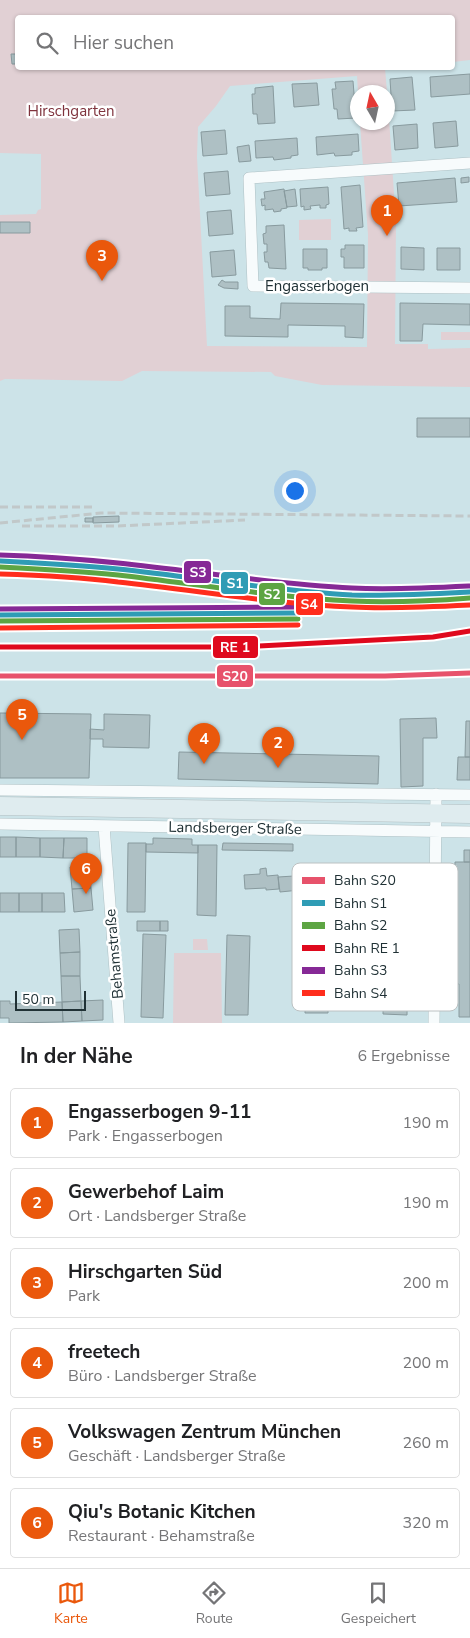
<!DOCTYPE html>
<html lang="de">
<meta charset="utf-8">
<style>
body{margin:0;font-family:"Nunito Sans",sans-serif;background:#f6f6f6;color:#202124}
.compass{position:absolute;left:350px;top:85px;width:45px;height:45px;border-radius:50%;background:#fff;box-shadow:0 1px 4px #0004;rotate:351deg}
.scale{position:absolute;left:15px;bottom:12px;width:71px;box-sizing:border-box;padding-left:5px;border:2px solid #203135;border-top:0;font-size:14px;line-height:18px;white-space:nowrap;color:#203135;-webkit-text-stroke:4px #fff;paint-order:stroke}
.you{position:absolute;left:294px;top:490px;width:18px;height:18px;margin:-12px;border:4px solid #fff;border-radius:50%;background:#1a73e8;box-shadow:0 0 0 8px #1a73e833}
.badge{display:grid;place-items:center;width:32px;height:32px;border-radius:50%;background:#ea580c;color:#fff;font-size:16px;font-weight:700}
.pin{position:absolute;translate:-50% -41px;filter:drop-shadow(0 1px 2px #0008)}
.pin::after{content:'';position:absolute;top:26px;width:18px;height:15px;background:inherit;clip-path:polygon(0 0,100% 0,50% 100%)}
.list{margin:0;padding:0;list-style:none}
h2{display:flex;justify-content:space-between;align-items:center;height:65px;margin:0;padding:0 20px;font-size:21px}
h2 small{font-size:16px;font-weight:400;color:#757577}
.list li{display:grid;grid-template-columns:32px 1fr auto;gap:15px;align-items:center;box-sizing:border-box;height:70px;margin:0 10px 10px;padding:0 10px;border:1px solid #e0e0e0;border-radius:5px}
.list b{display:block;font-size:19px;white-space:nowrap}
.list p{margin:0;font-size:16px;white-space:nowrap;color:#757577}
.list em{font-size:16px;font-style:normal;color:#757577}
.icon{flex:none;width:28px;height:28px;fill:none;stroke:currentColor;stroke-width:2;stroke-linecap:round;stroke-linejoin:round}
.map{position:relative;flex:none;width:470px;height:1023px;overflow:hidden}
.search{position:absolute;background:#fff;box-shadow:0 1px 4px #0004;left:15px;right:15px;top:15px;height:55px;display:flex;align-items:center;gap:12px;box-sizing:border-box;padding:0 18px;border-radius:5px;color:#757577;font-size:19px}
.sheet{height:545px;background:#fff}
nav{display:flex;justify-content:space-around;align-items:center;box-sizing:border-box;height:70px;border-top:1px solid #e0e0e0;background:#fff;font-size:14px;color:#757577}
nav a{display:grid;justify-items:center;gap:2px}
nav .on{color:#ea580c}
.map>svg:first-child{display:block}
.green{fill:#e1d0d4}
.building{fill:#aec0c4;stroke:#889a9e}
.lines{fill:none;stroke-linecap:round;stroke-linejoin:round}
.minor-casing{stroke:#aec0c4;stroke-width:12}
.primary-casing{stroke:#b4c0c3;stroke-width:19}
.minor{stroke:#f7fbfc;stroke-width:11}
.primary{stroke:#dfecef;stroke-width:18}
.rail{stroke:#c1c8c9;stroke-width:3;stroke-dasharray:8 4;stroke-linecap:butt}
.rail-1-casing{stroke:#fff;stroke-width:9}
.rail-2-casing{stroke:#fff;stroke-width:9}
.rail-3-casing{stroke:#fff;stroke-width:9}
.rail-4-casing{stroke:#fff;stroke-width:9}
.rail-5-casing{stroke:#fff;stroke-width:9}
.rail-6-casing{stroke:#fff;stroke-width:9}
.rail-1{stroke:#e7526b;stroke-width:5}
.rail-2{stroke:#2f9cb5;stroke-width:5}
.rail-3{stroke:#5da543;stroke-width:5}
.rail-4{stroke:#df091d;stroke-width:5}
.rail-5{stroke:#862996;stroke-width:5}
.rail-6{stroke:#ff2d1d;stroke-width:5}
.labels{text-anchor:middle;stroke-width:5;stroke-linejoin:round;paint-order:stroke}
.park-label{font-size:15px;fill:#7f333d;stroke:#fff}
.street-label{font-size:15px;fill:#203135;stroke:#fff}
.key{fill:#fff;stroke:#bcc1c2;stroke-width:1}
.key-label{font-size:14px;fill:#203135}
.line-badge{stroke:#fff;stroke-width:2}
.badge-label{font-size:14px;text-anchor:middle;font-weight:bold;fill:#fff}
</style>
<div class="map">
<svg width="470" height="1023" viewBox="0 0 470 1023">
<rect width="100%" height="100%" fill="#cce3e8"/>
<path class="green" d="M0 0H470V60L453 62 452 18H18V68H385L387 92H358L357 76 230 86 216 106 198 127 197 157 207 346 367 347 368 235 360 123 388 122V103L396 224 395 344H428V349L470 348V387L322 385 275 376 271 372 142 371 122 381 5 379 0 381V215L36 214 38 210 41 209V154L0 153Z
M331 219V240H299V220Z
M441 332H470V340H441Z
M193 939H207L208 950H193Z
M174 953H221L222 1023H173Z"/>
<path class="building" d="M11 54H17L18 64H12Z
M470 74V94L431 97 430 77Z
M412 77 415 110 392 111 390 79Z
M353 81 356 118 338 119 337 109H334L332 89H336L335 82Z
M317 83 319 105 294 107 292 84Z
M273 86 275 123 258 124 257 114H253L252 94H255V88Z
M456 121 458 146 435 148 433 123Z
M417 124 418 148 395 150 393 126Z
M225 130 227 154 203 156 201 132Z
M358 134 359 151 352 152V155L335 156 334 153 317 155 316 137Z
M297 138 298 155 291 156V158L274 160 273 157 256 158 255 141Z
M249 145 251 161 239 162 237 147Z
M228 171 230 194 206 196 204 173Z
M469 177V182L461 183V178Z
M455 178 457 202 399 206 397 183Z
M360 185 363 227 356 228 357 231H349V228L344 229 341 187Z
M328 187 329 204 326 205V208H320V205L310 206 311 209 304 210V206L301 207 300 189Z
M284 189 287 208 281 209V211L274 212 273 209 265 210V205L262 206 261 199H265L264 192Z
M295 189 297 206 287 207 284 191Z
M231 210 233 234 209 236 207 212Z
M0 222H30V233H0Z
M284 225 286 269 269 268 268 262H265L264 252H267V244H264L263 234 266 233V226Z
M345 245H364V268H344V257H341V249H345Z
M401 247 424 248V270L401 269Z
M437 248H460V270H437Z
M303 249H327V268H322V270H308V268H303Z
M234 250 236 275 212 277 210 252Z
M222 280 225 282H238V289L224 288 218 285Z
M281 303 364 304 363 338 345 337V326L288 325V337L225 336V306H250V318L280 319Z
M400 303 470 304V325L423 324 422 341H400Z
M417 418H470V437H417Z
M119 516V522L93 523V517Z
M85 518H93V522H85Z
M0 713 91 714 89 778H0Z
M104 714 150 715 149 748 103 747V739H90V729L104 730Z
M436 718 437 738H423V786L401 787 400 719Z
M466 721H470V757H465Z
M179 752 379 756 378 784 178 779Z
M458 757H470V780H457Z
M0 837H16V857H0Z
M16 837 40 838V857H16Z
M40 838H64L63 858 40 857Z
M64 838H87V858H63Z
M153 838 192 839V845H198V853L146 852V844H153Z
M128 843H146L145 912H127Z
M223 843 293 844V851L222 850Z
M198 845H217L216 916 197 915Z
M464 850H470V862H464Z
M455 862H470V1017H459V984H453Z
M89 866 91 888 72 889 70 867Z
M266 868 267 876 278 875 279 889 266 890V888L245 889 244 875 260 874V869Z
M294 871H300L301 878 313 877 314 892 300 893V890L280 892 278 877 294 876Z
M91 888 93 910 74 912 72 889Z
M0 893H19V912H0Z
M19 893H42V912H19Z
M42 893H64L65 912H42Z
M137 921H160V931H137Z
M160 921H168V931H160Z
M79 929 80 952 60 953 59 930Z
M143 934 166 935 163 1018 141 1017Z
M227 935 250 936 248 1015H225Z
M307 937 329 938 328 1013H305Z
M384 937 408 938 407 1015 383 1014Z
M80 952V976H61L60 953Z
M61 976H80L81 1001 62 1002Z
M103 1000V1020L82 1021 81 1001Z
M0 1001H10V1004L62 1002 63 1022 9 1023V1018H0Z
M81 1001 82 1021 63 1022 62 1002Z"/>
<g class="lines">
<defs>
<path id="minor" d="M470 163 249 178 253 286 470 288
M0 790 470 795
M0 824 470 832
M104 826 119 1023
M434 1023 436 794"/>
<path id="primary" d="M0 806 470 814"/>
</defs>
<use href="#minor" class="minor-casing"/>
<use href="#primary" class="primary-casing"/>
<use href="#minor" class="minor"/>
<use href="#primary" class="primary"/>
<path class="rail" d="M0 507H95
M0 523 101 513 470 516
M22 526H118L245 520"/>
<defs>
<path id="rail-1" d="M0 676H385L470 673"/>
<path id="rail-2" d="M0 561C39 563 78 565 118 569 196 577 274 591 352 595 392 596 431 594 470 592
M0 615 298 613"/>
<path id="rail-3" d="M0 567C39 569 78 571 118 575 196 584 274 597 352 601 392 603 431 601 470 598
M0 621 298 619"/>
<path id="rail-4" d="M0 647H241L433 637 470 631"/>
<path id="rail-5" d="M0 555C40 556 79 559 118 563 196 571 273 584 352 588 391 590 430 588 470 586
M0 609 298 607"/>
<path id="rail-6" d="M0 574C39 575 79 577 118 582 196 590 274 604 352 607 392 609 431 607 470 605
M0 628 298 625"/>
</defs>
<use href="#rail-1" class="rail-1-casing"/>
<use href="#rail-2" class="rail-2-casing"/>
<use href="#rail-3" class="rail-3-casing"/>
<use href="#rail-4" class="rail-4-casing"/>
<use href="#rail-5" class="rail-5-casing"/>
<use href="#rail-6" class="rail-6-casing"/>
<use href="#rail-1" class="rail-1"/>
<use href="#rail-2" class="rail-2"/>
<use href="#rail-3" class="rail-3"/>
<use href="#rail-4" class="rail-4"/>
<use href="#rail-5" class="rail-5"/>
<use href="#rail-6" class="rail-6"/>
</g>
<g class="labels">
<g class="park-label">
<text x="71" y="116">Hirschgarten</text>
</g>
<g class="street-label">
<text x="317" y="291">Engasserbogen</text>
<text transform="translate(235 828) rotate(1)" y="5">Landsberger Straße</text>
<text transform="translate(114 954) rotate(-95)" y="5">Behamstraße</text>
</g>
</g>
<rect x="292" y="863" width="166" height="148" rx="8" class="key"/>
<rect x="302" y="877" width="23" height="7" fill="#e7526b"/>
<rect x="302" y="900" width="23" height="6" fill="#2f9cb5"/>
<rect x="302" y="922" width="23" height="7" fill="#5da543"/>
<rect x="302" y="945" width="23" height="6" fill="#df091d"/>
<rect x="302" y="967" width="23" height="7" fill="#862996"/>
<rect x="302" y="990" width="23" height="6" fill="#ff2d1d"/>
<g class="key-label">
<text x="334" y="885">Bahn S20</text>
<text x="334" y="908">Bahn S1</text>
<text x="334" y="930">Bahn S2</text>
<text x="334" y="953">Bahn RE 1</text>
<text x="334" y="975">Bahn S3</text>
<text x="334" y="998">Bahn S4</text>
</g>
<g class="line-badge">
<rect x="183" y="560" width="29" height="24" rx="5" fill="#862996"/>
<rect x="220" y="571" width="29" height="24" rx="5" fill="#2f9cb5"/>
<rect x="258" y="582" width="28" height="24" rx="5" fill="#5da543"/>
<rect x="295" y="592" width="29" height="24" rx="5" fill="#ff2d1d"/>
<rect x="212" y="635" width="47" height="24" rx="5" fill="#df091d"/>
<rect x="216" y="664" width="38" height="24" rx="5" fill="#e7526b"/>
</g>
<g class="badge-label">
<text x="198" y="577">S3</text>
<text x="235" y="588">S1</text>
<text x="272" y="599">S2</text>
<text x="309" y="609">S4</text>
<text x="235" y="652">RE 1</text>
<text x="235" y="681">S20</text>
</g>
</svg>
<svg class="compass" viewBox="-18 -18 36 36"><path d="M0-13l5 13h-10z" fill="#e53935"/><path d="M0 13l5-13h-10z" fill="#757577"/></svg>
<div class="scale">50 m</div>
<div class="you"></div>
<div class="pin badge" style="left:387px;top:236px">1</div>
<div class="pin badge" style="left:278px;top:768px">2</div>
<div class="pin badge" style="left:102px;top:281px">3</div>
<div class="pin badge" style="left:204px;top:764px">4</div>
<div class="pin badge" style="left:22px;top:740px">5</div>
<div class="pin badge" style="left:86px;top:894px">6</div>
<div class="search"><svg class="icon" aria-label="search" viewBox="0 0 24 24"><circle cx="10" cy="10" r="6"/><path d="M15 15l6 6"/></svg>Hier suchen</div>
</div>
<section class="sheet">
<h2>In der Nähe<small>6 Ergebnisse</small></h2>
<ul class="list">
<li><span class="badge">1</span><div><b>Engasserbogen 9-11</b><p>Park · Engasserbogen</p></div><em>190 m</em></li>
<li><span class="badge">2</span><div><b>Gewerbehof Laim</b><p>Ort · Landsberger Straße</p></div><em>190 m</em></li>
<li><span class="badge">3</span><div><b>Hirschgarten Süd</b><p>Park</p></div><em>200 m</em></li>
<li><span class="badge">4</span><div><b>freetech</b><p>Büro · Landsberger Straße</p></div><em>200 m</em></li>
<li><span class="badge">5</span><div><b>Volkswagen Zentrum München</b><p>Geschäft · Landsberger Straße</p></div><em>260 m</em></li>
<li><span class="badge">6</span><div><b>Qiu's Botanic Kitchen</b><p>Restaurant · Behamstraße</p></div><em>320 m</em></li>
</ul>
</section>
<nav>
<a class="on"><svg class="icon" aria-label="map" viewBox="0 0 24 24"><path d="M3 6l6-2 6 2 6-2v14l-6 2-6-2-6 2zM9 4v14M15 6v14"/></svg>Karte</a>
<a><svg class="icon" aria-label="directions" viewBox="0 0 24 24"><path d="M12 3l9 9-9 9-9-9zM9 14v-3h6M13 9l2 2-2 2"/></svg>Route</a>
<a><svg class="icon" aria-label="saved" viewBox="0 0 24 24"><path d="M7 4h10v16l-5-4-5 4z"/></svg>Gespeichert</a>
</nav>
